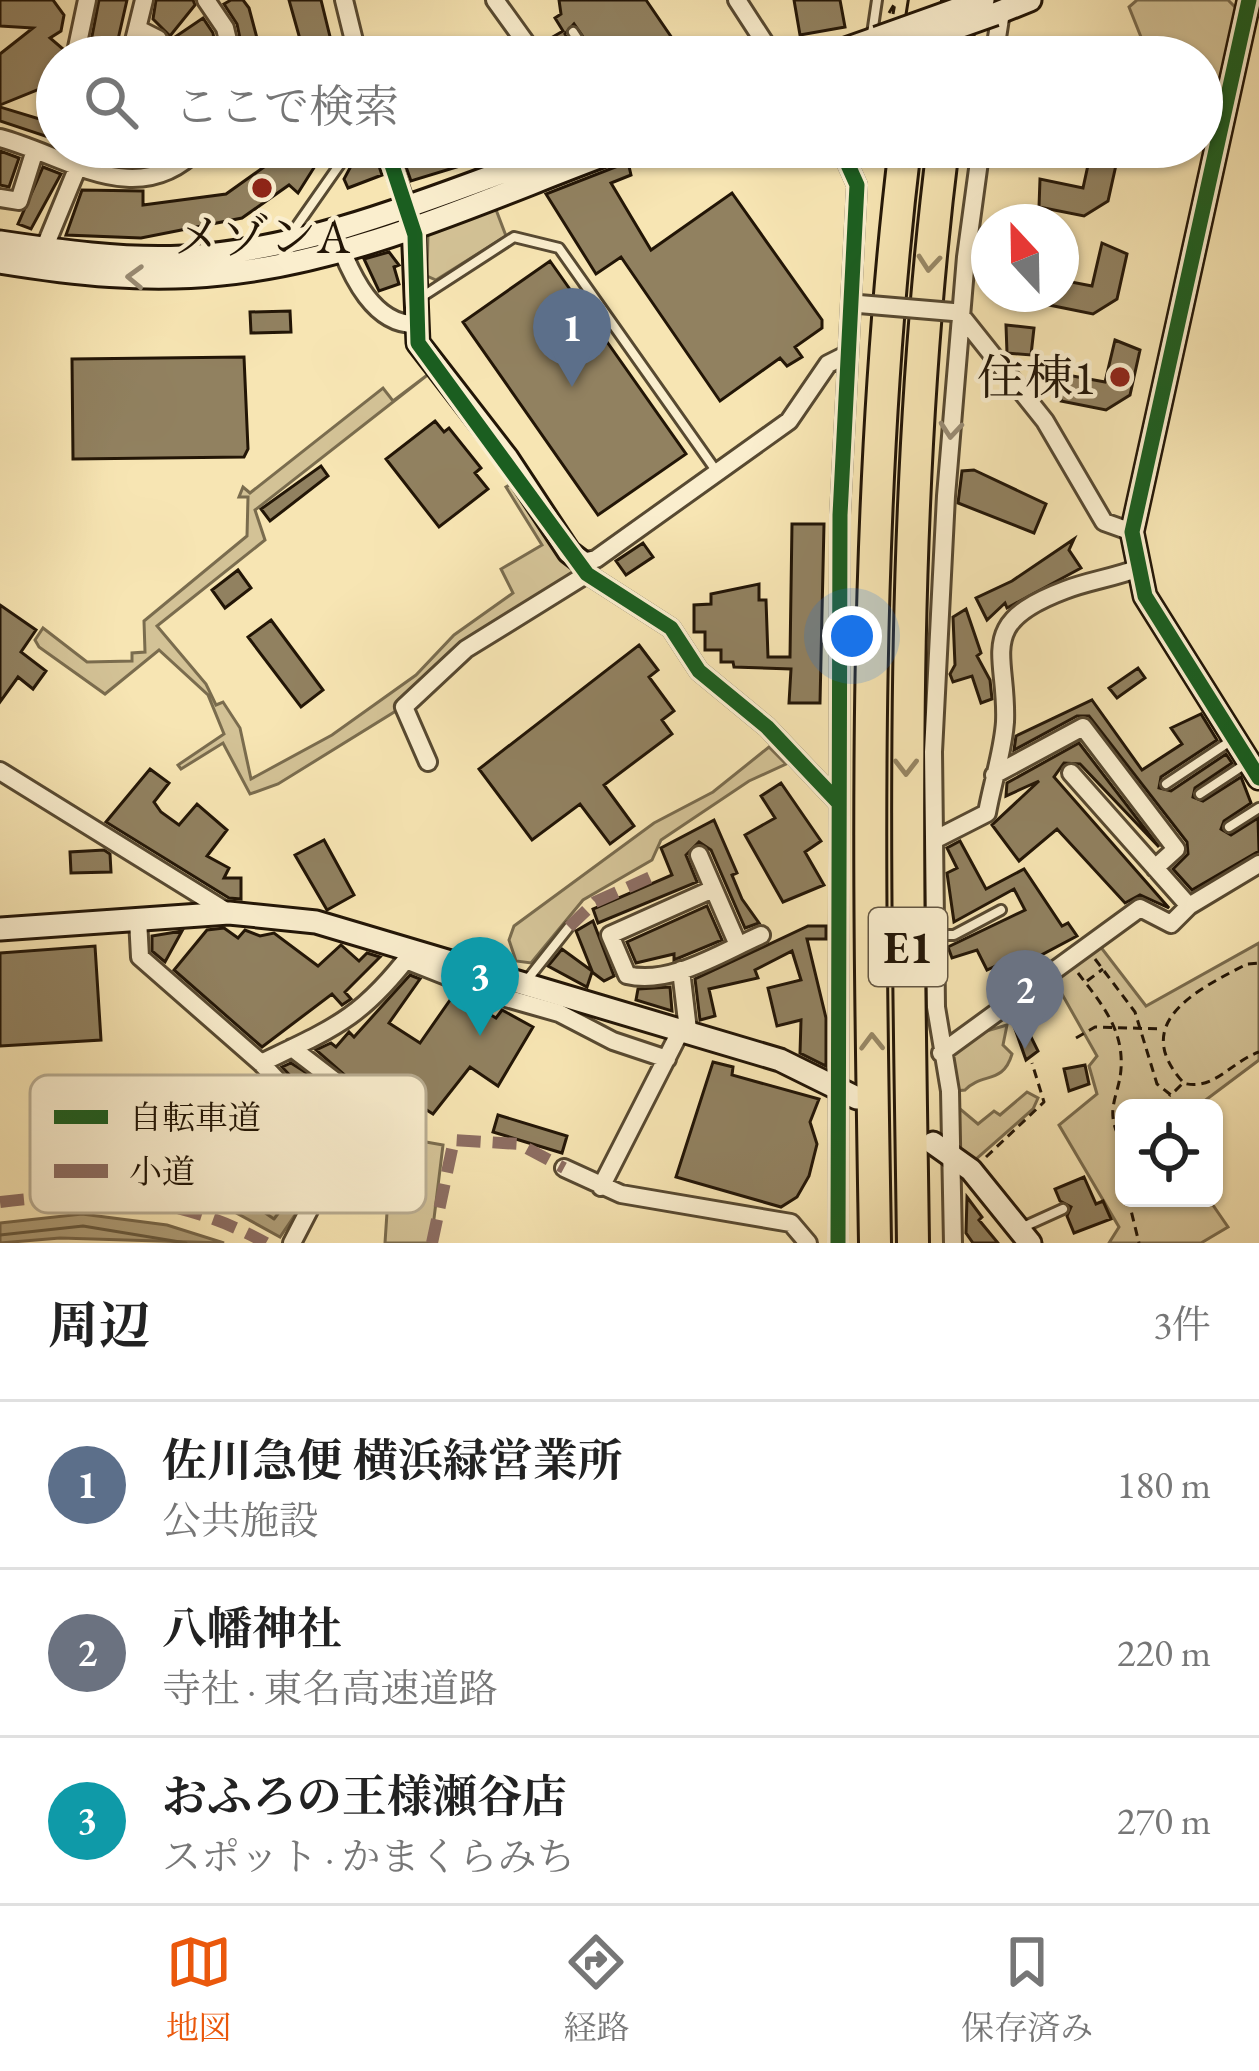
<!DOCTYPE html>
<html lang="ja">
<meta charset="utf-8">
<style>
body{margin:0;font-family:"EB Garamond","Noto Serif JP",serif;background:#f6f6f6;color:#222}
.controls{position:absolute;right:36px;bottom:36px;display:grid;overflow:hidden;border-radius:18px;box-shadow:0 3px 9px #0004}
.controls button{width:108px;height:108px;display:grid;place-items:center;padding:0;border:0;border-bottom:3px solid #e0e0e0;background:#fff;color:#222;font:60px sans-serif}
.compass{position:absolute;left:971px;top:204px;width:108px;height:108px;border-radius:50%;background:#fff;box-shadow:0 3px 9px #0004;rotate:338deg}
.you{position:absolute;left:852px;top:636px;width:42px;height:42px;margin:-30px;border:9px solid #fff;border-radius:50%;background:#1a73e8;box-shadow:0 0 0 18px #1a73e833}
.badge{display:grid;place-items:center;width:78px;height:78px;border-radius:50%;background:#ea580c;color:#fff;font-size:39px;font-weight:700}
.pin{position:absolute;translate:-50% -99px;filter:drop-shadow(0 3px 6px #0008)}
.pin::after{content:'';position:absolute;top:63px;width:42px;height:36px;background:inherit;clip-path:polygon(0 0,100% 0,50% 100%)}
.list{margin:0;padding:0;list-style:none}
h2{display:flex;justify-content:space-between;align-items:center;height:156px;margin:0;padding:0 48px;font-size:51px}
h2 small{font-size:39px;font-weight:400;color:#767676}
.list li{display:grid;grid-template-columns:78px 1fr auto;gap:36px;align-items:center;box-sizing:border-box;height:168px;padding:0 48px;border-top:3px solid #e0e0e0}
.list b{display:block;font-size:45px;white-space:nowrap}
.list p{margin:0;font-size:39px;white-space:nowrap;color:#767676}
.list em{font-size:39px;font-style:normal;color:#767676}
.icon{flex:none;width:66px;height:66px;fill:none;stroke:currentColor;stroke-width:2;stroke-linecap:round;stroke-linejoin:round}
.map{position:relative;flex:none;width:1259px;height:1243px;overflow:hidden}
.search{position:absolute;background:#fff;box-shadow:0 3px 9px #0004;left:36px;right:36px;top:36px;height:132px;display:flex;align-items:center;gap:30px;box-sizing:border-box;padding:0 42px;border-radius:66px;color:#767676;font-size:45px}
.sheet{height:660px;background:#fff}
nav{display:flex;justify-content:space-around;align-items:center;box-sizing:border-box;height:168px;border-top:3px solid #e0e0e0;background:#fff;font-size:33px;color:#767676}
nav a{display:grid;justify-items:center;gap:6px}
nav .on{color:#ea580c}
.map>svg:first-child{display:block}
.green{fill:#d3c296;stroke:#7a6c4e;stroke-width:3}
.water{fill:#af9e78;stroke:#77674a;stroke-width:3}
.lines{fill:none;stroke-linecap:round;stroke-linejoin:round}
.shore{stroke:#685a3f;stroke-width:3}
.building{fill:#918160;stroke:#221506;stroke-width:3}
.lane-casing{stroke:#574931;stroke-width:14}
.street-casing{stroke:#574931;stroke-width:22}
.secondary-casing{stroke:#221506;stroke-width:27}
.highway-casing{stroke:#221506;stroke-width:36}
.path{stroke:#221506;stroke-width:3;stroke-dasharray:9 6;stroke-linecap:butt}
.lane{stroke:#faeece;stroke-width:8}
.street{stroke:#faeece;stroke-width:16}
.secondary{stroke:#faeece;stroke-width:21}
.highway{stroke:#f7e5b3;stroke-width:30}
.street-bridge-casing{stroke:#574931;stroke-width:22;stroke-linecap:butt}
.secondary-bridge-casing{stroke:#221506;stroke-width:27;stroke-linecap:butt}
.street-bridge{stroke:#faeece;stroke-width:16}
.secondary-bridge{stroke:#faeece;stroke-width:21}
.quiet{stroke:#8d6e63;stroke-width:12;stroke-dasharray:24 12;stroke-linecap:butt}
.cycleway-casing{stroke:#faeece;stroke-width:22}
.cycleway{stroke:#1b5e20;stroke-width:15}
.oneway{stroke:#978765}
.oneway2{stroke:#998c74}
.poi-dot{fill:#8f2418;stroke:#faeece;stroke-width:4.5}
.labels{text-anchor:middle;stroke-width:9;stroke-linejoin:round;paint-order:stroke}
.shield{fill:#faeece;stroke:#635642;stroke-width:3}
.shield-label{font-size:45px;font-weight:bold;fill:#221506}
.poi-label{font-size:48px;fill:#221506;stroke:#faeece}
.key{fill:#faeece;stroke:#b9ad92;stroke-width:3}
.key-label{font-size:33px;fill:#221506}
</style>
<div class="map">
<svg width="1259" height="1243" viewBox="0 0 1259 1243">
<rect width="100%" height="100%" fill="#f7e5b3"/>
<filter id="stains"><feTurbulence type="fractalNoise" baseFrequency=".00167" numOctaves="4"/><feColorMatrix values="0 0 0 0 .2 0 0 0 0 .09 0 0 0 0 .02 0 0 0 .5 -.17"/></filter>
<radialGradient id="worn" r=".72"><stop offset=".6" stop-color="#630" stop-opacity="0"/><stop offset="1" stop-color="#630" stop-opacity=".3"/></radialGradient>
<path class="green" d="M1137 0H1228L1237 9 1205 139 1202 57H1149L1129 7Z
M495 207 506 236 436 280 427 276 428 232Z
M430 373 255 510 265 540 157 626 206 684 216 705 223 702 240 728 251 779 332 735 416 675 454 635 513 593 501 569 542 545 506 487 516 481 578 572 397 703 399 709 278 784 250 794 223 743 181 769 178 765 224 734 208 695 159 650 105 694 39 647 35 640 43 628 87 662 132 661V653L145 652 144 621 247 536 248 497H239L243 487 250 493 383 388 393 401Z
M769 747 786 764 749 781 661 840 652 860 583 900 531 963 516 961 509 940 514 926 654 823 713 792Z
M1259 943V1060L1195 1108H1124V1198H1208L1228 1227 1201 1243H1109L1119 1227 1059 1125 1097 1094 1089 1066 1097 1056 1054 980 1100 946 1146 1006Z
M1007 1025 1003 1045 1012 1054C1003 1085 982 1072 965 1090L945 1092 949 1042Z
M1027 1092 1038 1098 1033 1109 974 1161 957 1151 959 1108 978 1124 994 1111 1000 1115Z
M392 1136 443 1145 431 1243H385Z"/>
<path class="water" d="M275 1133 310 1154 316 1184 280 1237 229 1209Z
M82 1214 167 1225 224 1243 60 1238 0 1243V1223Z"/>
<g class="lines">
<path class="shore" d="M283 1152 298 1162 302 1181 274 1219 248 1201 276 1154Z
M0 1235 83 1226 186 1243"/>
</g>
<path class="building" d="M0 0H53L64 15 61 31 50 38 63 49 57 57V82L0 105V54L33 28 0 26Z
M99 0H127L114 57H88Z
M156 0H193L195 5 170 36 153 19Z
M231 0H243L249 8 262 57H244L237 24 224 4Z
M289 0H321L335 57H305Z
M559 0H646L685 57H597L574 24 565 34 579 57H552L544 42 563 31 555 18 561 14Z
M794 0H840L845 27 800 35Z
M203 18 213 33 217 57H179L172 39Z
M57 104V140L0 121V107L46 121Z
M111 147H177L146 164 97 159Z
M292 147H327L298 193 289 185 242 218 141 238 66 235 82 190 143 191V205L226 194Z
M399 147H455L460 166 411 181Z
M1092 147 1118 156 1108 201 1084 216 1039 207 1040 179 1083 188Z
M0 151 19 158 9 187 0 185Z
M376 157 382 175 348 188 344 179 351 166Z
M628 162 631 175 611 183 651 250 732 193 822 320V328L795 347 802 357 787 366 780 358 720 401 621 257 596 274 546 194Z
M43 167 61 174 31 229 18 224Z
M1102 243 1127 254 1117 299 1093 314 1049 305 1051 294H1061V280L1092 286Z
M389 252 399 265 394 267 399 284 379 291 364 259Z
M550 261 686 454 598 515 463 322Z
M290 311 291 332 251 333 250 312Z
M1006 325 1034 328 1031 355 1007 353Z
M1115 340 1140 350 1130 395 1106 410 1061 401 1062 374 1105 382Z
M244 357 248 449 244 457 73 459 72 359Z
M435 421 444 432 449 428 481 468 475 473 488 489 439 527 386 459Z
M321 466 328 476 270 521 261 509Z
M974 470 1046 504 1034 533 958 503 962 471Z
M792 524H824L820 703H789L791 669 734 667 733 662H721V650H705V632H694V605L711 604V594L759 584V600H766L768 657H790Z
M1074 539 1069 550 1081 568 1007 608 1005 603 987 620 976 598 1012 581Z
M643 543 653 557 626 575 616 561Z
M238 570 251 588 225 608 212 590Z
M0 605 36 630 21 652 46 671 33 689 18 677 0 702Z
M966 609 981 653 977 656 990 680 992 699 981 703 972 676 953 682 950 674 955 665 953 617Z
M271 620 323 690 301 707 248 637Z
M639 645 658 670 649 677 674 711 662 720 672 734 604 785 634 826 610 844 580 804 532 840 479 769Z
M1138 668 1145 678 1117 698 1109 688Z
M1092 700 1142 770 1182 744 1171 728 1201 714 1217 740 1161 777 1159 788 1171 791 1226 754 1232 763 1195 788 1193 797 1203 801 1241 777 1251 803 1224 821 1221 829 1231 835 1258 818 1259 851 1192 890 1173 869 1188 854 1187 842 1089 716H1077L1014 750 1016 736Z
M1079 743 1159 847 1080 764 1064 763 1054 777 1169 908 1140 895 1125 903 1057 829 1019 861 992 825 1039 781 1006 796 1007 783Z
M150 769 169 783 154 802 161 812 179 825 197 804 227 830 207 856 229 868 224 878H241V899L229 898 106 822Z
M781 783 821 841 805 852 824 885 783 902 745 835 775 818 761 796Z
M714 820 737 873 732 875 742 899 759 923 745 928 711 850 699 842 686 855 697 882 598 923 593 909 672 875 661 848Z
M324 840 354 895 327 910 295 855Z
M960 841 986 889 1024 869 1062 926 1068 923 1077 936 1034 959 1038 967 1024 976 1015 957 987 970 977 950 952 958 948 947 1025 910 1014 889 954 922 947 873 957 868 947 848Z
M104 850 110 854 111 872 71 873 70 852Z
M707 906 722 940 674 960V954L636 963 627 942Z
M593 921 614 976 604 981 592 972 587 987 548 966 562 949 592 971 576 931Z
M808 926H826V939H807L826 1018V1066L800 1053 801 1020 777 1026 768 988 801 980 792 951 755 970 758 978 709 989 715 1016 700 1020 695 979Z
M224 928 238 938 245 930 260 936 274 933 318 966 341 945 359 961 367 953 380 957 345 992 351 999 342 1005 332 994 262 1047 174 970 207 930Z
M182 931 165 962 152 951V936Z
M95 946 101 1040 0 1046V953Z
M410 975 420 979 389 1023 420 1043 455 993 496 1018 502 1010 533 1027 498 1086 470 1067 433 1114 387 1085 373 1100 316 1050 331 1043 336 1047 349 1032 354 1037Z
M670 987 672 1011 636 1000 638 989Z
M1024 1023 1038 1051 1026 1060 1014 1026Z
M713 1062 733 1067 732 1075 819 1099 810 1122 817 1144 809 1176 797 1197 781 1207 676 1177Z
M291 1063 338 1093 329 1106 313 1100 282 1067Z
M1085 1065 1089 1084 1069 1091 1064 1069Z
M498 1115 567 1136 562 1153 493 1132Z
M1084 1177 1096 1204 1103 1201 1111 1219 1074 1233 1067 1216 1071 1207 1060 1201 1055 1189Z
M967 1197 982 1217 979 1220 998 1243H973L966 1233Z"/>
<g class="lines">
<defs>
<path id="lane" d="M573 32 589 57
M872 34 877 0
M289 237 347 154 366 147
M420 298 514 237 559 248 717 472
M1166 784 1232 740
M1200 794 1247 763
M1229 827 1259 808
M937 935H954L1001 910
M527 980 569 927
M1021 1228 1063 1209"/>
<path id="street" d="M206 0 225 28 232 57
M344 0 358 57
M495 0 536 57
M737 0 774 57
M138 29 158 39 166 57
M75 57 87 0
M130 57 144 0
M438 57 455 51 468 57
M497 57 528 46
M994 57 1001 12
M0 138C68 156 138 213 200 147
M386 147 409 214
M0 198 19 201 35 150
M339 243C352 277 374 324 414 324
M44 249 86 147
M959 313 1045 421 1104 522 1132 532
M428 762 404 707 466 649 587 574
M0 771 229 913
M1071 773 1189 906 1259 864
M994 775 1083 727 1176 849 1155 868
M838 802 767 727 699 671 671 628 587 574 582 562 596 559 789 421 828 364 846 355
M936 839 987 813C992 784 1003 752 1005 722 1008 654 974 624 1065 590 1088 581 1112 578 1136 569
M699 855 738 945
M713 889 610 935 627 975C670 986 722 952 761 935
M138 919 140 957 261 1063 311 1116 322 1185 292 1243
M406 960 492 994 559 1013 613 1041 667 1059
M681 970 688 1030
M292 1048 335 1081
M941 1053 1140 908 1171 924 1189 906
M261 1063C334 1028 362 1018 412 952
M564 1168 621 1194 791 1223 808 1243
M601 1187 682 1028
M838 1243 840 515 857 185 840 147
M953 1243 950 1091 936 1007 933 752 946 496 966 257 981 147"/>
<path id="secondary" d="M1249 0 1132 532 1145 596 1259 778
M995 14 1030 0
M823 57 877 38
M413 224 418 343 507 458 569 552 582 562
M0 242C60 251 122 260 183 257 318 249 445 192 571 147
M0 262C74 274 146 282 221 274 360 261 496 194 626 147
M0 929 229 913 316 922 780 1060 857 1098
M933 1143 971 1170 1030 1243"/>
<path id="highway" d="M916 57 925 0
M954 57 963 0
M875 1243C869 877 861 511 905 147
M913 1243C908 876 897 512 943 147"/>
</defs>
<use href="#lane" class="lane-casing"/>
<use href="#street" class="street-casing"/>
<use href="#secondary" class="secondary-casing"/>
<use href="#highway" class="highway-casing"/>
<path class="path" d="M889 13 895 3 893 14
M1095 959 1135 1012 1157 1084 1171 1095 1183 1083C1213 1092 1232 1061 1259 1052
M1078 973C1097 998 1119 1023 1121 1056 1124 1096 1099 1106 1124 1146
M1087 981 1103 969
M1076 1038 1095 1027 1163 1029
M1182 1081C1129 1021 1201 988 1247 964L1259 963
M1160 1108 1170 1095
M986 1157 1044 1102 1032 1063
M1128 1198 1139 1243"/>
<use href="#lane" class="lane"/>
<use href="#street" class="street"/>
<use href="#secondary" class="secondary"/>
<use href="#highway" class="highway"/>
<defs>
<path id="street-bridge" d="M859 304 953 312"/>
<path id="secondary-bridge" d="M877 38 983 0
M876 56 995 14"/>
</defs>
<use href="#street-bridge" class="street-bridge-casing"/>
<use href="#secondary-bridge" class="secondary-bridge-casing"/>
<use href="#street-bridge" class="street-bridge"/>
<use href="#secondary-bridge" class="secondary-bridge"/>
<path class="quiet" d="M569 927 595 902 660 873
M0 1202C95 1190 181 1196 266 1243
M432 1243 454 1140 519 1144 564 1168"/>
<defs>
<path id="cycleway" d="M1249 0 1132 532 1145 596 1259 778
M386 147 415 235 418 343 587 574 671 628 699 671 767 727 838 802
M838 1243 840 515 857 185 840 147"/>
</defs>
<use href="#cycleway" class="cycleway-casing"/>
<use href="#cycleway" class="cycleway"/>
</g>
<defs><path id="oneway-chevron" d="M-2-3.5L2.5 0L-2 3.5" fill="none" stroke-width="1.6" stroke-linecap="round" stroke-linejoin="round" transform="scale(3)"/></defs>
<g class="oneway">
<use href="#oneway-chevron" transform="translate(929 263) rotate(95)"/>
<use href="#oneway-chevron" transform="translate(906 767) rotate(90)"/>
<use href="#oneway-chevron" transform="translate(872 1042) rotate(-91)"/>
</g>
<g class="oneway2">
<use href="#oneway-chevron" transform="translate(135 277) rotate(-178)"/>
<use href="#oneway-chevron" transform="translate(951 430) rotate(95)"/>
</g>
<g class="poi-dot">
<circle cx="262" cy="188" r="12"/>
<circle cx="1120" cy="377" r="12"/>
</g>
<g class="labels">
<rect class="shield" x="869" y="908" width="78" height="78" rx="9"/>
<g class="shield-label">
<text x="908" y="963">E1</text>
</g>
<g class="poi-label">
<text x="262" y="253">メゾンA</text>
<text x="1096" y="394" text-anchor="end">住棟1</text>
</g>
</g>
<rect x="30" y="1075" width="396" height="138" rx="18" class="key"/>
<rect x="54" y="1110" width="54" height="14" fill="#1b5e20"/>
<rect x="54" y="1164" width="54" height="14" fill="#8d6e63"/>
<g class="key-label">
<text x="129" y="1129">自転車道</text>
<text x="129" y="1183">小道</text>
</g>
<rect width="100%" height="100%" filter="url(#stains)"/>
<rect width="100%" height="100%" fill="url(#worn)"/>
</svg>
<div class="controls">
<button><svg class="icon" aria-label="locate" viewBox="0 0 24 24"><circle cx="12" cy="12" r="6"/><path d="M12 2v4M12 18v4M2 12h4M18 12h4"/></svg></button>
</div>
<svg class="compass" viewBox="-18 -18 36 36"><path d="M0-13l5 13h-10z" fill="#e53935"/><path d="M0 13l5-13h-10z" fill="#767676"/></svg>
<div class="you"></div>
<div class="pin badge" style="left:572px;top:387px;background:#5c6f8a">1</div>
<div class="pin badge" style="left:1025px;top:1049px;background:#6b7280">2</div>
<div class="pin badge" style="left:480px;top:1036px;background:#0f9aa8">3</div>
<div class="search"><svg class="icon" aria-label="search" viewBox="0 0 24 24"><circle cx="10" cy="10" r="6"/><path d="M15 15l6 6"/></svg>ここで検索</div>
</div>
<section class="sheet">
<h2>周辺<small>3件</small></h2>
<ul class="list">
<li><span class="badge" style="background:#5c6f8a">1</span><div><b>佐川急便 横浜緑営業所</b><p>公共施設</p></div><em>180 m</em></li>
<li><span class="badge" style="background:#6b7280">2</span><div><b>八幡神社</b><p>寺社 · 東名高速道路</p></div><em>220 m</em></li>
<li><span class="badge" style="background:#0f9aa8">3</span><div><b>おふろの王様瀬谷店</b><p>スポット · かまくらみち</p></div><em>270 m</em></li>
</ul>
</section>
<nav>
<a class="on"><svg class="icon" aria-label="map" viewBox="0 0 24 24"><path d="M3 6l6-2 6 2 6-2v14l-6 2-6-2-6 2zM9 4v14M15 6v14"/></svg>地図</a>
<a><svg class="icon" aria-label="directions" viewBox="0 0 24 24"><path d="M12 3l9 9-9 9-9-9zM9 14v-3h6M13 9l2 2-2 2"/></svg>経路</a>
<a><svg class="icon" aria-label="saved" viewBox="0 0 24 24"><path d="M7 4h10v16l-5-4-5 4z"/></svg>保存済み</a>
</nav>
